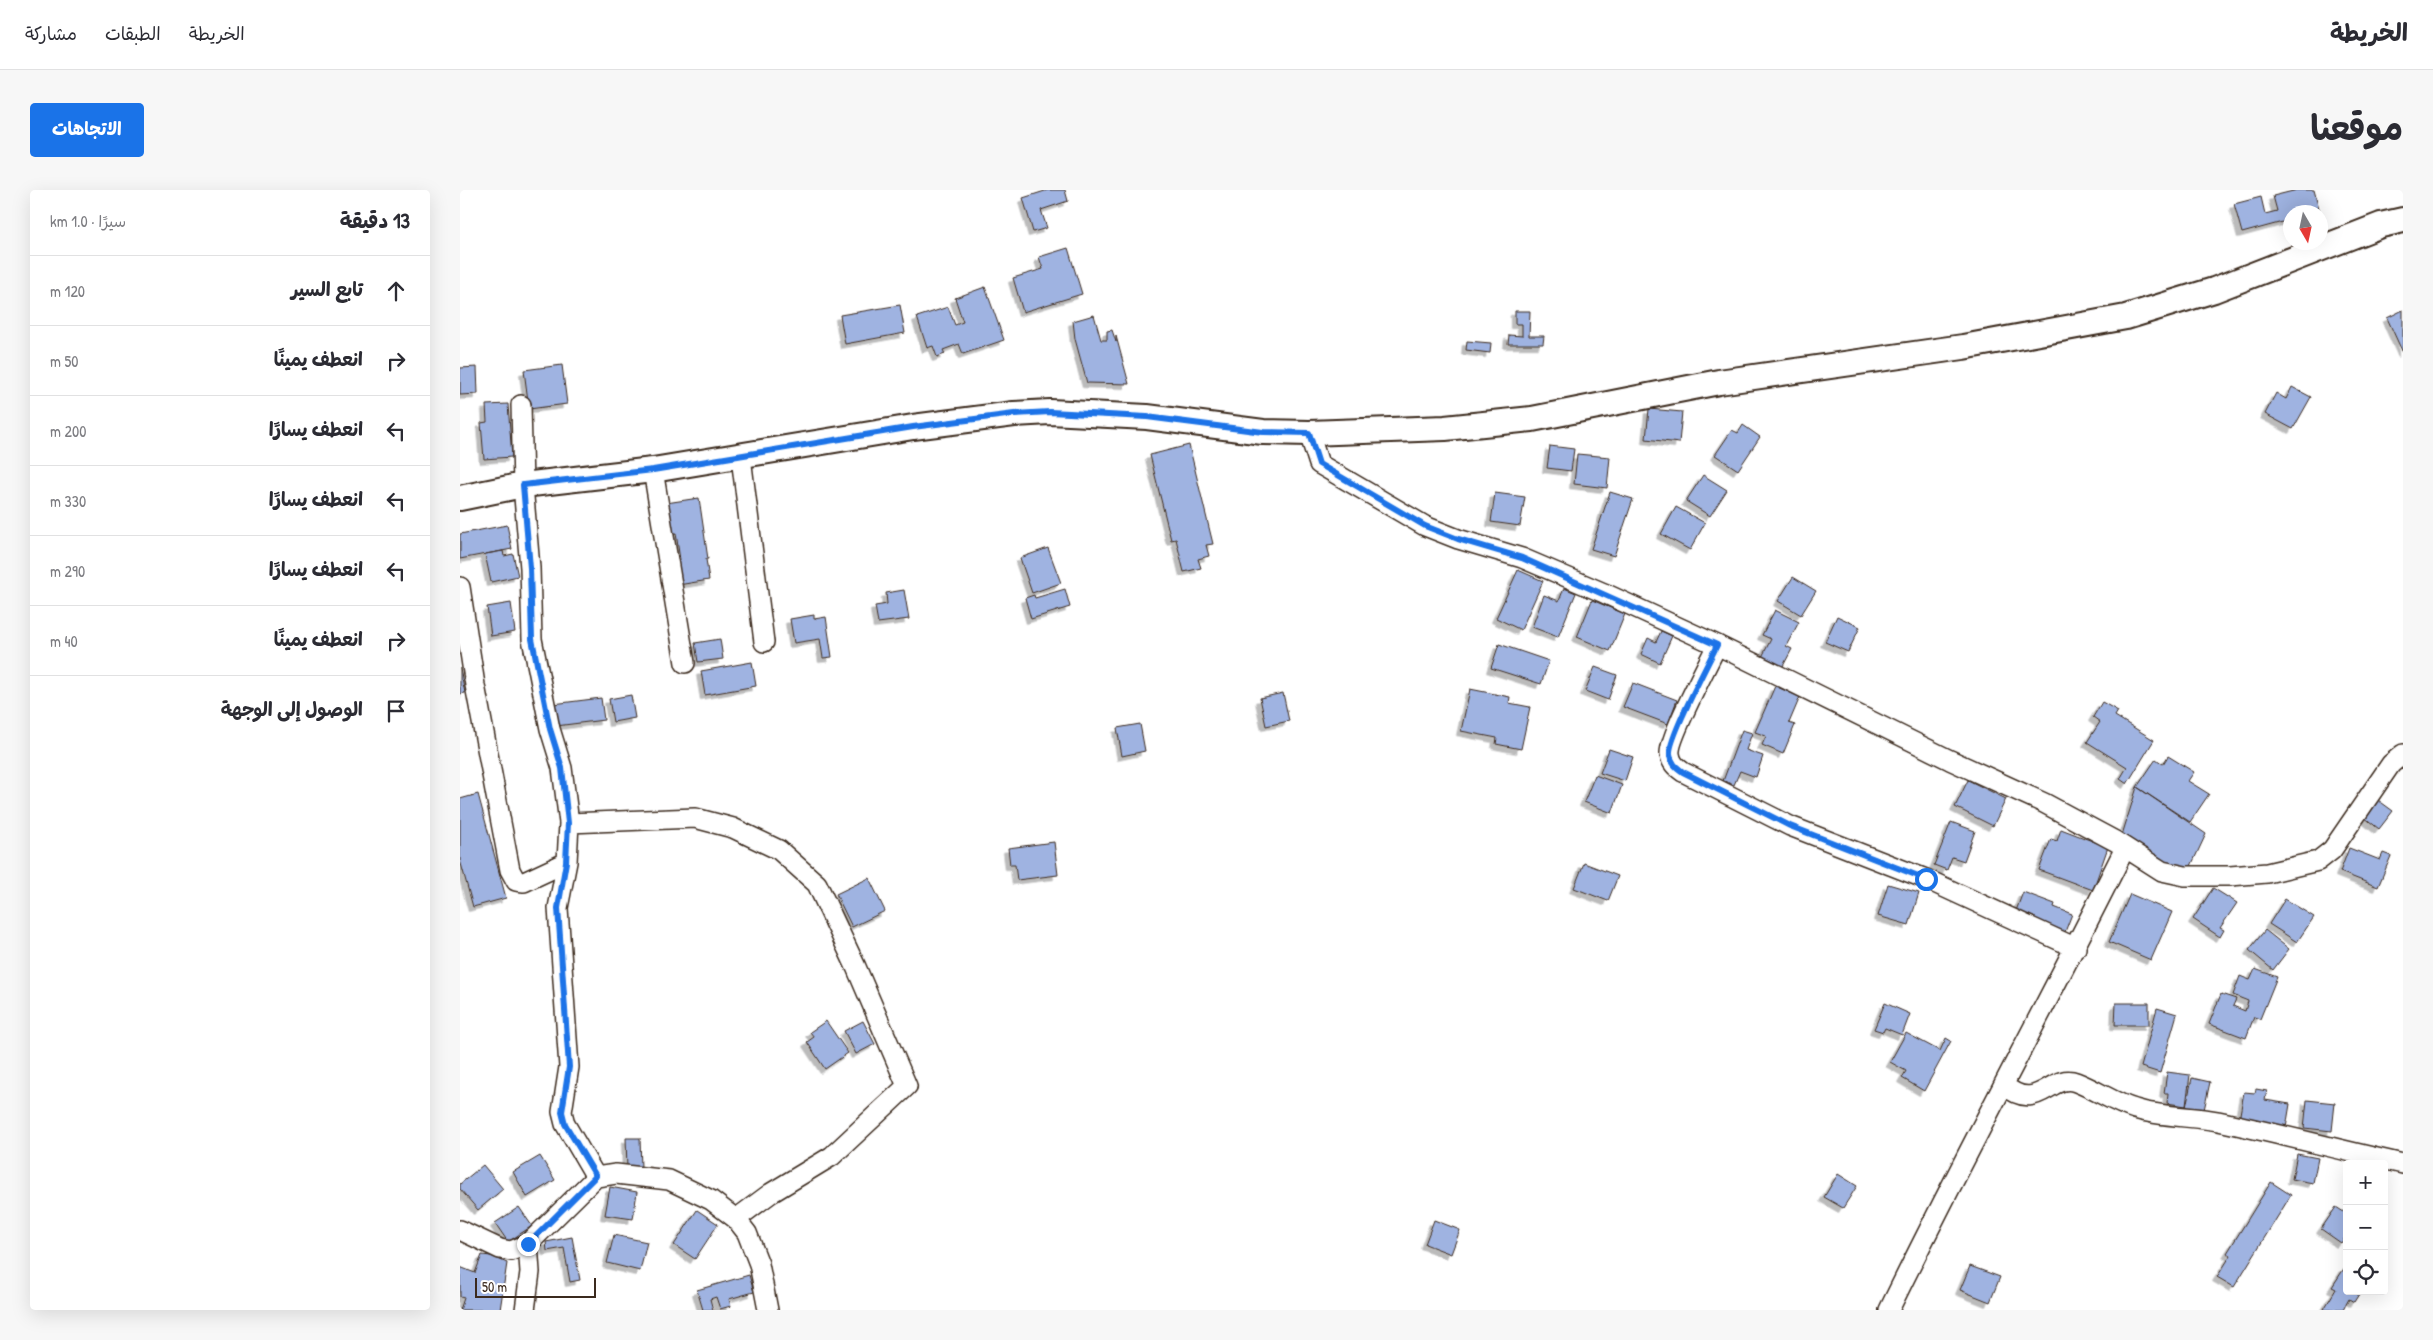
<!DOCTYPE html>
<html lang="ar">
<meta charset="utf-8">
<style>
body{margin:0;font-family:"Patrick Hand","Playpen Sans Arabic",sans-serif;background:#f7f7f7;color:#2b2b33;direction:rtl}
.controls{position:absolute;right:15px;bottom:15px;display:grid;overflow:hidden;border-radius:5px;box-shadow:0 5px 20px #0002}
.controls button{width:45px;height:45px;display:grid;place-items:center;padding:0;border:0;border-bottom:1px solid #e1e1e2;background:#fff;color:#2b2b33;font:25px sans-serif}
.compass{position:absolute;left:1823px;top:15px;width:45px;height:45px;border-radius:50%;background:#fff;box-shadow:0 5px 20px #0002;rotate:171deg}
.scale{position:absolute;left:15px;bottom:12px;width:121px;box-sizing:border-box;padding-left:5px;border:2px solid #3b2a1e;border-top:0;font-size:14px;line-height:18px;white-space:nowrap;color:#3b2a1e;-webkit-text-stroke:4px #fff;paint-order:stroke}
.stop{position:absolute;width:15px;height:15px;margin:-11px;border:4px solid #1a73e8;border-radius:50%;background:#fff}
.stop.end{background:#1a73e8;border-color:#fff;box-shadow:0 1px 5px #0008}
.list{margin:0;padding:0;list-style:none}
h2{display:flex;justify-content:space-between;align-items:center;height:65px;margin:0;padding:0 20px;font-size:21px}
h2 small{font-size:16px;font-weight:400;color:#7c7c81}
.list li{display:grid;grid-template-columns:32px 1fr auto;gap:15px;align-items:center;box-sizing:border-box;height:70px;padding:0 20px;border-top:1px solid #e1e1e2}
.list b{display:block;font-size:19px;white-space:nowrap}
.list em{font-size:16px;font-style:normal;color:#7c7c81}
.icon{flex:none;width:28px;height:28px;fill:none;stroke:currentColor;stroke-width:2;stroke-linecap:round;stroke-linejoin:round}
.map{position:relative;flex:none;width:1943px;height:1120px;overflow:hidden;direction:ltr;border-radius:5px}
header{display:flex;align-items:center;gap:30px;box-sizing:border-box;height:70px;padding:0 25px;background:#fff;border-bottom:1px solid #e1e1e2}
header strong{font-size:24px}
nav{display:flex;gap:28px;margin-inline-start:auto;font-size:18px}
.intro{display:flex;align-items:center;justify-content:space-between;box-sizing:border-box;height:120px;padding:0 30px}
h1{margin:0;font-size:35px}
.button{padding:12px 22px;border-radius:5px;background:#1a73e8;color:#fff;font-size:18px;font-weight:700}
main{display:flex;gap:30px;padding:0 30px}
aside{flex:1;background:#fff;border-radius:5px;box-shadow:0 5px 20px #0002}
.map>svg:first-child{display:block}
.building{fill:#9fb3e1;stroke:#3b2a1e;filter:url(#shadow)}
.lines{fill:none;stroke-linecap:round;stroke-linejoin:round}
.minor-casing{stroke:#3b2a1e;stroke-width:22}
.tertiary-casing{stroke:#3b2a1e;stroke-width:28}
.minor{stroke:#fff;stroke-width:19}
.tertiary{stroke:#fff;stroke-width:24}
.route{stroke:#1a73e8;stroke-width:6}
</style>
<header>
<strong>الخريطة</strong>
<nav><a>الخريطة</a><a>الطبقات</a><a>مشاركة</a></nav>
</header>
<div class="intro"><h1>موقعنا</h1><a class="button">الاتجاهات</a></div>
<main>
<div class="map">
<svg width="1943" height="1120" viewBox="0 0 1943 1120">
<defs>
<filter id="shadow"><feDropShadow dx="-4.5" dy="4.5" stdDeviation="0" flood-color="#0004"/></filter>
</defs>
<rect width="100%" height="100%" fill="#fff"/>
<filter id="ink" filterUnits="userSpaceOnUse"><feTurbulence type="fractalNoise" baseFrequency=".02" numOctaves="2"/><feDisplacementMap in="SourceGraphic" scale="10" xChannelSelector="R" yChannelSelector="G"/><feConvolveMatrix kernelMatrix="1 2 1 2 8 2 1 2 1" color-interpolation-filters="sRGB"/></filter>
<g filter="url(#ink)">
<path class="building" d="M588 0H605L608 11 581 20 587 38 573 42 563 8Z
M1837 0H1854L1860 22H1830V30L1782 43 1774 14 1801 7 1805 24 1817 21 1813 6Z
M608 58 622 104 563 122 553 88 583 79 579 67Z
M525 97 544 150 503 164 499 154 483 160 485 164 477 167 473 156 467 158 457 127 488 117 495 135 503 132 495 108Z
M440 115 445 143 385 154 380 125Z
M1943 120V163L1927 128Z
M1055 121H1070L1069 146H1084L1083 154H1048L1049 145 1062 146V134H1055Z
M634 125 641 150H647V141L652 140 656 152V146L669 194 627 193 615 149 613 131Z
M1007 151 1031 153 1030 163 1006 160Z
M102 175 107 214 69 219 64 180Z
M17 177 18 204 0 205V178Z
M1832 197 1851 207 1833 239 1805 224 1816 203 1826 209Z
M48 214 52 267 24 269 21 233 27 232 26 215Z
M1189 219 1222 222 1219 253 1186 249Z
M1283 235 1300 247 1278 280 1255 265 1272 240 1278 243Z
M729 255 753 354 746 355 749 366 738 369 741 378 724 382 716 349 711 350 690 265Z
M1090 256 1114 259 1111 281 1087 278Z
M1117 264 1150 267 1147 298 1114 294Z
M1243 285 1267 300 1250 326 1226 311Z
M1150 302 1173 309 1154 366 1131 359Z
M1035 303 1065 307 1060 336 1031 332Z
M239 308 248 369H246L249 390 218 395 214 371 220 370 216 343 211 344 206 313Z
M1216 317 1245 333 1230 360 1201 344Z
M47 335 52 359 0 369V344Z
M588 358 601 393 572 403 560 368Z
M43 361 44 366 53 364 58 386 31 392 25 364Z
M1058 380 1083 391 1061 440 1036 428Z
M1333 387 1356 401 1341 425 1318 411Z
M1104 398 1116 403 1098 447 1072 437 1084 405 1099 411Z
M605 399 610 417 571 429 565 408 574 405 575 408Z
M444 400 449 429 418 433 415 416 427 414 426 403Z
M1132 410 1165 424 1150 461 1117 447Z
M51 413 55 442 31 446 27 417Z
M1315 420 1339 432 1326 456 1332 459 1322 478 1302 467 1311 449 1302 445Z
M354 425V429L366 427 372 467 363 468 360 449 334 453 330 429Z
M1377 426 1400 437 1388 462 1365 452Z
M1201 441 1212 446 1200 473 1181 464 1188 448 1196 452Z
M260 449 263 469 238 472 235 453Z
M1039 454 1089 471 1081 494 1031 478Z
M292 472 296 496 245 505 241 481Z
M1135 477 1157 485 1148 510 1125 501Z
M0 478 5 503 0 504Z
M1173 493 1217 510 1208 534 1163 517Z
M1315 496 1340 507 1329 533 1335 535 1323 564 1302 555 1306 546 1295 542Z
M1010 499 1050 507 1049 513 1070 517 1061 559 1036 554 1037 548 1001 541Z
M823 503 829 531 806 536 800 508Z
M171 505 175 528 153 532 149 509Z
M141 508 144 530 96 536 93 514Z
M1642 512 1658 521 1655 526 1694 550 1667 594 1660 589 1667 577 1627 552 1640 532 1633 527Z
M680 534 685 561 662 566 657 538Z
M1282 540 1292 543 1286 560 1303 566 1296 587 1280 581 1274 595 1263 591Z
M1149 559 1173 567 1165 591 1140 583Z
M1708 566 1734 582 1728 591 1749 604 1730 632 1677 597 1696 569 1703 574Z
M1135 585 1162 595 1152 623 1124 612Z
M1508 590 1546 609 1533 636 1495 617Z
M1677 597 1746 644 1731 676 1710 678 1662 645Z
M18 604 46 708 13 717 0 670V609Z
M1918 610 1933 621 1919 639 1904 627Z
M1491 632 1515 641 1504 671 1492 667 1487 680 1474 675Z
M1601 639 1648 657 1633 700 1579 680 1591 649 1597 651Z
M594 652 598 685 557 690 555 675H550L548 658Z
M1889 658 1920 670 1923 663 1931 666 1918 697 1880 682Z
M1124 673 1158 686 1148 711 1114 698Z
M409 688 425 721 392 737 376 704Z
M1428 694 1459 703 1449 735 1418 726Z
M1753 698 1777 713 1760 738 1764 740 1760 747 1733 729Z
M1563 702 1595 714 1594 717 1612 724 1603 747 1553 729Z
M1670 704 1712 722 1691 770 1649 752Z
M1825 709 1854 727 1837 752 1809 734Z
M1805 740 1829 759 1813 780 1789 760Z
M1795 779 1817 787 1800 829 1794 827 1786 848 1749 834 1761 804 1776 809 1773 816 1785 821 1788 811 1773 805 1780 786 1790 790Z
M1425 813 1450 824 1442 845 1425 838 1423 842 1414 839Z
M1656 813H1689V835H1655Z
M1697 818 1717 824 1700 883 1681 877Z
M366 831 388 863 365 879 347 852 354 847 350 842Z
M403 831 415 854 396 864 384 841Z
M1446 843 1480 861 1486 848 1491 851 1464 901 1442 888 1446 881 1430 872Z
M1707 882 1730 885 1726 916 1707 913 1708 903H1704Z
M1732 888 1750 892 1744 920 1726 917Z
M1796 899 1807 901 1805 910 1830 914 1826 938 1779 930 1784 902 1795 903Z
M1847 910 1875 913 1872 941 1844 938Z
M166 948H180L181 978 167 979Z
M1837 964 1858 968 1853 993 1832 989Z
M80 966 95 990 67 1007 53 982Z
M23 975 43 999 18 1020 0 999V994Z
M1378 984 1397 996 1383 1018 1364 1007Z
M1811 992 1831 1005 1774 1097 1757 1087 1771 1065 1767 1063Z
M150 997 177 1002 173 1029 145 1025Z
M59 1017 72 1036 48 1052 35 1033Z
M1876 1017 1887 1024V1045L1881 1053 1861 1039Z
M237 1020 258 1034 235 1069 214 1055Z
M974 1030 1000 1040 991 1064 965 1054Z
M154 1045 187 1052 180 1081 147 1073Z
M112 1047 120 1090 110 1092 104 1058 87 1061 86 1052Z
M22 1065 31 1066 47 1073 40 1120H0L4 1108 0 1107V1077L15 1083Z
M1510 1076 1540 1087 1530 1112 1500 1100Z
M1885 1077 1887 1078V1101H1901L1894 1112 1889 1109 1883 1120H1866L1864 1119 1876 1099 1872 1097Z
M289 1085 294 1102 269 1109 271 1116 260 1119 256 1107 250 1109 253 1120H243L237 1100Z"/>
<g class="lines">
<defs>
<path id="minor" d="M61 215 63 295 70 378 72 449 90 539 102 578 109 633 107 672 98 718 109 877 102 922 105 934 136 987
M849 243 859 274 965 336 998 349 1062 368 1144 403 1257 455 1490 570 1584 613 1655 651 1702 681 1725 686H1770L1807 683 1858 671 1872 660 1931 574 1943 564
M281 267 304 452
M193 280 225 473
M0 397 15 495 50 680 56 691 64 692 107 672
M1257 455C1248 474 1208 549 1210 564 1211 573 1216 577 1223 582L1330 636 1466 689 1616 758
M109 633 235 628 273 638 319 660 357 694 396 777 447 896 372 966 311 1003 276 1029
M1544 895C1578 925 1591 882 1616 892 1637 900 1654 913 1675 919 1700 927 1731 926 1758 931 1820 944 1881 960 1943 974
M0 1040 40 1059 51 1061 68 1054 136 987 156 984 209 990 251 1010 276 1029 287 1043 299 1074 308 1120
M65 1120 70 1082 68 1054
M1429 1120C1505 964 1588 813 1665 658"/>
<path id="tertiary" d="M0 308 63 295 193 280 453 237 554 224 590 222 687 227 803 242 849 243 985 238 1072 229 1259 192 1503 157 1666 127 1754 100 1921 35 1943 30"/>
</defs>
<use href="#minor" class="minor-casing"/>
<use href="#tertiary" class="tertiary-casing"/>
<use href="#minor" class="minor"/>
<use href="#tertiary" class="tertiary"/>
</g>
</g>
<g class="lines" filter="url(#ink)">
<path class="route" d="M68 1054 136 986 105 934 102 922 109 877 98 718 106 672 108 633 102 578 90 539 72 449 70 378 63 295 193 280 453 237 554 224 590 222 687 227 803 242 849 243 859 274 965 336 998 349 1062 368 1257 455C1248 474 1208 549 1210 564 1211 573 1216 577 1223 582L1330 636 1466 689"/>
</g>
</svg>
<div class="controls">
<button>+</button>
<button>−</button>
<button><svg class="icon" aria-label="locate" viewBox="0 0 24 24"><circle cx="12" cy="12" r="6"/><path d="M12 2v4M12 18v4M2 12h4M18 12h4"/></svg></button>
</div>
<svg class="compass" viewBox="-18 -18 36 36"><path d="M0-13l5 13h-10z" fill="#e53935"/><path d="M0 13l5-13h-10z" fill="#7c7c81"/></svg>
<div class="scale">50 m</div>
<div class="stop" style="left:1466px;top:689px"></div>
<div class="stop end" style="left:68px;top:1054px"></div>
</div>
<aside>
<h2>13 دقيقة<small>سيرًا · 1.0 km</small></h2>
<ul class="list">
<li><svg class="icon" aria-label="ahead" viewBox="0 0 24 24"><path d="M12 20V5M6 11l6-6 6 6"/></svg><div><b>تابع السير</b></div><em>120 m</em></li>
<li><svg class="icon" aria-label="right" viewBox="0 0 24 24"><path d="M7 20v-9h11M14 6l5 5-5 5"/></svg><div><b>انعطف يمينًا</b></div><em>50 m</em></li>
<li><svg class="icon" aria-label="left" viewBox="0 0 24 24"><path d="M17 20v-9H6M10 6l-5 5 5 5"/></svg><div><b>انعطف يسارًا</b></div><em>200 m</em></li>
<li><svg class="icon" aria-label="left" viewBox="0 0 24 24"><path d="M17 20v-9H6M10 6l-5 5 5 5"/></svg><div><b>انعطف يسارًا</b></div><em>330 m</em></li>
<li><svg class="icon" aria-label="left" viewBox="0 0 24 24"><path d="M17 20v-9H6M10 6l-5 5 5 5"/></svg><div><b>انعطف يسارًا</b></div><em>290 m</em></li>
<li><svg class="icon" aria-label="right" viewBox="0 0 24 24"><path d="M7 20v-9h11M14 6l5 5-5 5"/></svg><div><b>انعطف يمينًا</b></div><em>40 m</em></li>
<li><svg class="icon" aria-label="arrive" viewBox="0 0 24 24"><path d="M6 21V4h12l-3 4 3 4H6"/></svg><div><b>الوصول إلى الوجهة</b></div></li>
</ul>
</aside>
</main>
